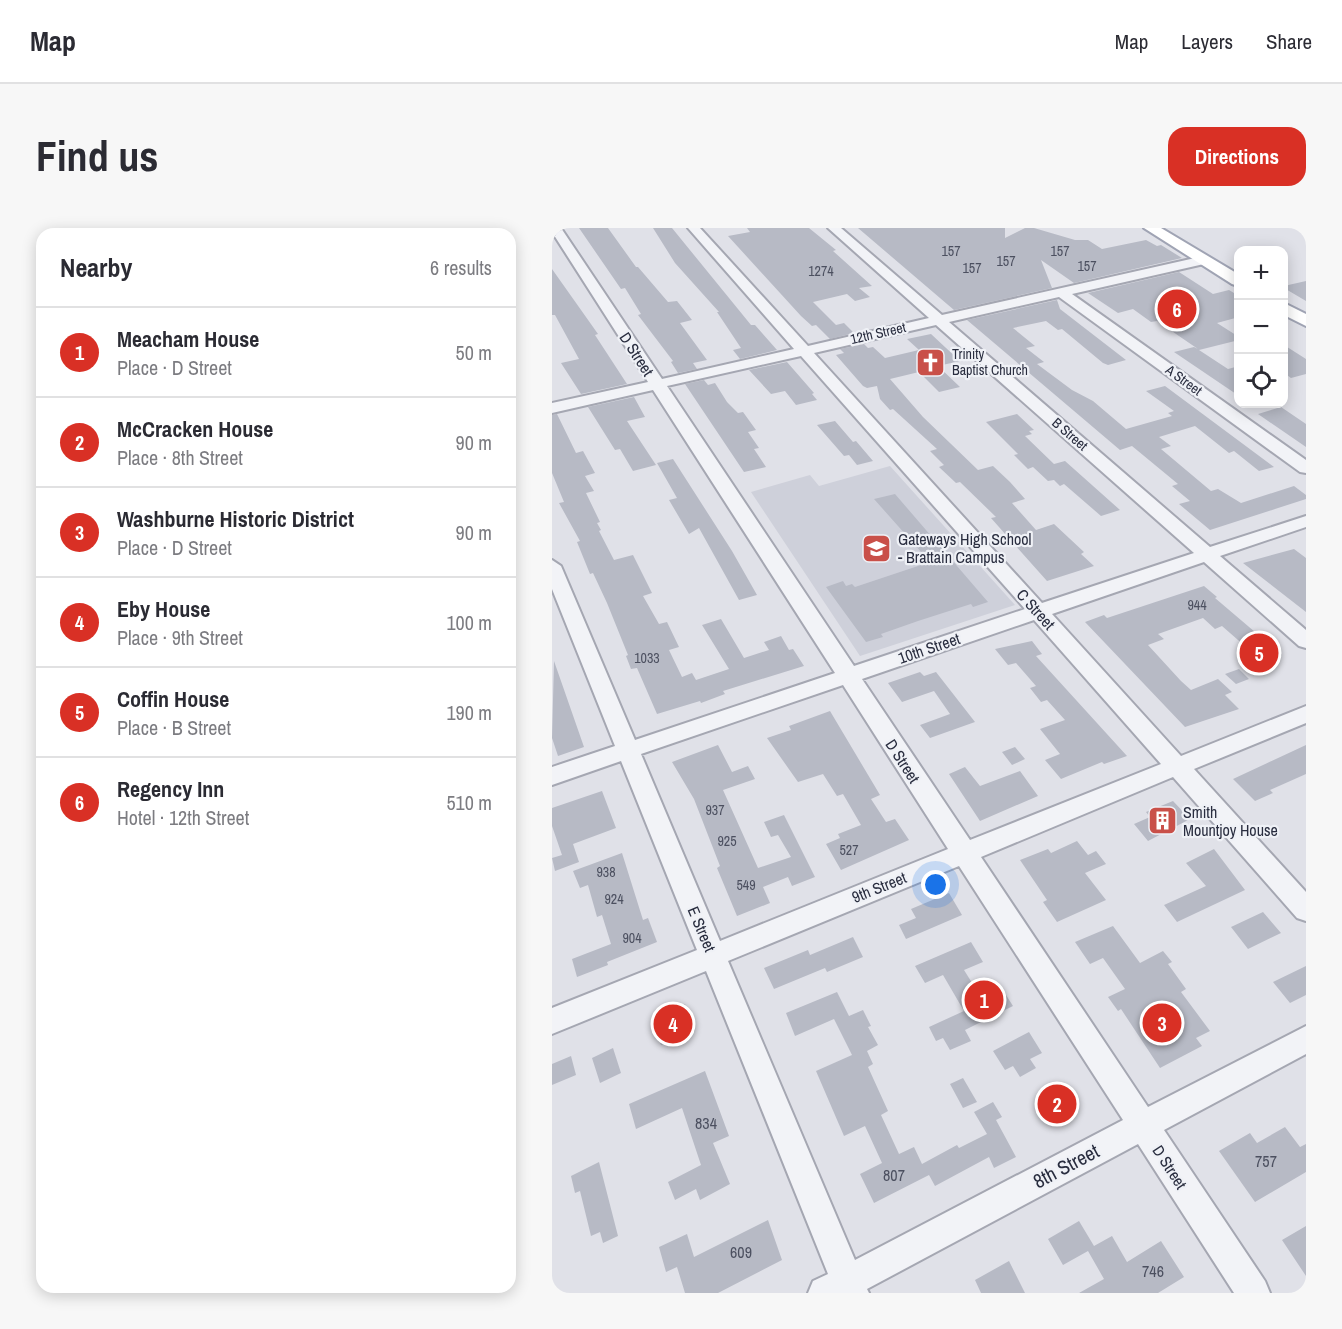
<!DOCTYPE html>
<meta charset="utf-8">
<style>
body{margin:0;font-family:"Archivo Narrow",sans-serif;background:#f7f7f7;color:#2b2b33}
.controls{position:absolute;right:18px;top:18px;display:grid;overflow:hidden;border-radius:12px;box-shadow:0 3px 15px #0003}
.controls button{width:54px;height:54px;display:grid;place-items:center;padding:0;border:0;border-bottom:2px solid #e1e1e2;background:#fff;color:#2b2b33;font:30px sans-serif}
.you{position:absolute;left:384px;top:657px;width:21px;height:21px;margin:-15px;border:4px solid #fff;border-radius:50%;background:#1a73e8;box-shadow:0 0 0 9px #1a73e833}
.badge{display:grid;place-items:center;width:39px;height:39px;border-radius:50%;background:#d93025;color:#fff;font-size:20px;font-weight:700}
.pin{position:absolute;translate:-50% -50%;border:3px solid #fff;box-shadow:0 2px 6px #0006}
.list{margin:0;padding:0;list-style:none}
h2{display:flex;justify-content:space-between;align-items:center;height:78px;margin:0;padding:0 24px;font-size:26px}
h2 small{font-size:20px;font-weight:400;color:#7c7c81}
.list li{display:grid;grid-template-columns:39px 1fr auto;gap:18px;align-items:center;box-sizing:border-box;height:90px;padding:0 24px;border-top:2px solid #e1e1e2}
.list b{display:block;font-size:22px;white-space:nowrap}
.list p{margin:0;font-size:20px;white-space:nowrap;color:#7c7c81}
.list em{font-size:20px;font-style:normal;color:#7c7c81}
.icon{flex:none;width:33px;height:33px;fill:none;stroke:currentColor;stroke-width:2;stroke-linecap:round;stroke-linejoin:round}
.map{position:relative;flex:none;width:754px;height:1065px;overflow:hidden;border-radius:18px}
header{display:flex;align-items:center;gap:36px;box-sizing:border-box;height:84px;padding:0 30px;background:#fff;border-bottom:2px solid #e1e1e2}
header strong{font-size:28px}
nav{display:flex;gap:33px;margin-inline-start:auto;font-size:21px}
.intro{display:flex;align-items:center;justify-content:space-between;box-sizing:border-box;height:144px;padding:0 36px}
h1{margin:0;font-size:42px}
.button{padding:15px 27px;border-radius:18px;background:#d93025;color:#fff;font-size:21px;font-weight:700}
main{display:flex;gap:36px;padding:0 36px}
aside{flex:1;background:#fff;border-radius:18px;box-shadow:0 3px 15px #0003}
.map>svg:first-child{display:block}
.built{fill:#ced0da}
.building{fill:#b7bac5}
.lines{fill:none;stroke-linecap:round;stroke-linejoin:round}
.minor-casing{stroke:#a5a7b2;stroke-width:4}
.major-casing{stroke:#a0a4b4;stroke-width:4}
.minor{fill:#f2f3f7;fill-rule:evenodd}
.major{fill:#fff;fill-rule:evenodd}
.labels{text-anchor:middle;stroke-width:4.5;stroke-linejoin:round;paint-order:stroke}
.number-label{font-size:14px;fill:#4c5060}
.far-street-label{font-size:14px;fill:#292d3f;stroke:#eff1f6}
.far-poi-label{font-size:14px;fill:#292d3f;stroke:#eff1f6;text-anchor:start}
.street-label{font-size:16px;fill:#292d3f;stroke:#eff1f6}
.poi-label{font-size:16px;fill:#292d3f;stroke:#eff1f6;text-anchor:start}
.near-number-label{font-size:16px;fill:#4c5060}
.near-street-label{font-size:20px;fill:#292d3f;stroke:#eff1f6}
</style>
<header>
<strong>Map</strong>
<nav><a>Map</a><a>Layers</a><a>Share</a></nav>
</header>
<div class="intro"><h1>Find us</h1><a class="button">Directions</a></div>
<main>
<aside>
<h2>Nearby<small>6 results</small></h2>
<ul class="list">
<li><span class="badge">1</span><div><b>Meacham House</b><p>Place · D Street</p></div><em>50 m</em></li>
<li><span class="badge">2</span><div><b>McCracken House</b><p>Place · 8th Street</p></div><em>90 m</em></li>
<li><span class="badge">3</span><div><b>Washburne Historic District</b><p>Place · D Street</p></div><em>90 m</em></li>
<li><span class="badge">4</span><div><b>Eby House</b><p>Place · 9th Street</p></div><em>100 m</em></li>
<li><span class="badge">5</span><div><b>Coffin House</b><p>Place · B Street</p></div><em>190 m</em></li>
<li><span class="badge">6</span><div><b>Regency Inn</b><p>Hotel · 12th Street</p></div><em>510 m</em></li>
</ul>
</aside>
<div class="map">
<svg width="754" height="1065" viewBox="0 0 754 1065">
<rect width="100%" height="100%" fill="#e0e1e8"/>
<path class="built" d="M338 238 463 377 308 428 199 264 258 247 267 258Z"/>
<path class="building" d="M27 0H56L84 39H86L116 74 125 73 140 92 128 95 155 132 141 135 145 141 126 145 119 134 121 133 86 87 89 86 73 60 69 61Z
M101 0H120L199 97H203L225 122 188 131 181 122 189 120 165 84H167L123 35Z
M195 0H257L284 22 281 23 320 58 307 60 318 69 303 73 295 66 261 74 284 97 292 95 302 105 278 111 264 97 260 98 249 88 176 8 198 4Z
M306 0H453V10L473 0H482L523 12H536L550 21 594 12 605 18 609 17 630 30 522 55 489 32 500 60 402 82Z
M0 41 46 106 43 107 75 156 29 166 9 135 27 131 3 87H0Z
M627 44 661 66 677 62 687 68V89L665 95 687 109V112L647 122 676 141 687 138V168L622 124 642 119 646 121 605 93 599 94 581 81 566 85 536 65Z
M754 53V73L732 60V58Z
M505 72 508 81 574 132 556 137 551 135 510 101 506 102 494 93 461 100 483 118 474 120 492 134 485 136 520 162 541 173 574 201 620 188 616 185 622 183 594 163 613 158 722 239 707 243 682 223 677 225 643 198 607 209 619 218 609 221 659 263 666 261 689 275 742 258 754 267V271L658 302 627 276 638 273 620 258 626 256 580 218 568 222 415 92Z
M379 106 408 133 386 138 408 159 387 164 367 144 338 151 371 189 426 242 441 238 458 254 473 271 460 275 484 302 502 296 532 324 529 326 542 338 495 353 439 290 444 289 408 254 404 255 387 239 392 237 378 223 385 221 341 181 338 182 328 171 325 158 315 160 311 158 284 127 292 125 288 121 312 116 316 120 321 119 333 130 367 122 355 111Z
M732 117 754 131V146L739 150 732 145Z
M235 134 262 165 260 166 265 172 244 177 233 163 219 166 197 142Z
M152 152 156 157 163 155 175 174 186 185 191 184 204 202 196 204 207 220 202 221 214 239 192 244 133 156Z
M82 169 93 189 75 193 104 237 81 243 68 221 63 222 36 179Z
M729 179 754 196V219L706 186Z
M5 186 24 225 31 223 43 245 33 248 42 263 34 265 48 294 45 295 49 302 47 303 62 332 81 327 100 365 91 368 107 396 115 394 127 419 117 422 130 449 140 445 144 452 177 441 150 397 169 391 192 430 217 422 212 414 229 408 237 422 241 421 252 438 171 463 173 466 149 475 148 473 105 486 85 440 79 441 74 428 76 427 55 375 41 345 38 346 25 314 28 313 7 275 12 274 0 245V187Z
M465 186 482 202 477 203 480 206 473 208 502 236 513 233 568 282 549 288 512 256 508 258 502 252 496 253 481 239 476 241 462 227 466 226 434 194Z
M283 193 301 214 304 213 321 233 305 237 297 227 292 228 265 197Z
M121 231 180 323 205 367 187 372 147 300 137 306 117 272 125 270 105 235Z
M343 266 436 374 421 379 419 376 366 393 329 406 331 409 314 414 274 359 291 353 294 358 300 356 303 359 378 334 322 271Z
M742 321 754 330V384L691 335Z
M652 358 665 369 663 370 730 427 705 441 685 423 694 419 670 398 663 401 651 390 606 406 612 411 596 417 629 453 639 462 666 451 680 464 673 467 687 481 633 499 533 394 552 387 555 390Z
M480 413 490 426 484 428 575 528 552 536 550 534 509 551 493 532 508 526 488 501 513 492 495 472 489 474 478 460 484 458 464 435 456 437 443 421Z
M2 433 32 519 6 528 0 510Z
M687 441 697 451 684 456 673 446Z
M368 444 372 448 384 444 423 494 378 510 368 497 398 486 382 463 350 474 336 455Z
M278 483 328 567 319 571 334 594 343 591 357 612 289 642 274 616 288 610 286 606 309 597 291 566 285 568 271 546 246 554 215 510 239 502 237 498Z
M166 517 180 544 196 538 203 551 171 562 206 640 239 629 226 607 219 609 212 594 232 587 263 649 240 658 236 649 211 659 218 675 185 688 165 640 168 638 142 571 120 534Z
M754 517V546L718 562 721 565 703 573 681 551Z
M463 519 473 531 460 537 450 524Z
M413 539 428 558 468 543 486 568 428 593 397 546Z
M50 563 64 600 21 616 27 634 3 643 0 630 10 627 0 598V580Z
M621 573 638 591 596 613 582 596 598 589 594 584Z
M525 613 536 627 544 623 554 636 533 645 554 672 505 694 491 674 495 672 468 632 496 621 499 625Z
M662 621 693 662 625 694 612 677 654 658 634 635Z
M70 625 91 692 96 690 105 714 55 734 56 737 25 749 20 731 59 716 50 687 45 689 36 657 28 660 21 643Z
M397 665 410 687 354 711 347 697 364 690 359 681Z
M711 684 729 705 696 721 679 699Z
M561 698 588 735 611 723 620 734 616 736 634 761 629 764 658 803 644 810 650 818 608 840 569 781 566 783 556 769 573 761 551 730 538 736 523 714Z
M301 709 311 729 275 744 273 740 222 761 212 740 256 722 258 727Z
M419 714 431 734 412 742 427 766 447 756 461 778 413 802 419 813 398 822 391 810 384 813 377 799 412 783 391 747 373 755 363 738Z
M754 738V767L738 775 721 754Z
M285 764 297 788 311 782 319 798 316 799 326 817 315 823 321 836 316 839 336 883 329 887 347 926 362 919 370 936 405 917 407 920 435 906 422 884 441 874 450 889 444 892 464 929 442 940 437 929 383 958 377 947 322 975 308 946 330 935 313 898 292 908 264 843 300 827 282 791 243 808 234 785Z
M133 776 143 803 109 817 100 790Z
M477 804 490 825 478 831 484 840 468 849 461 838 453 842 441 823Z
M61 820 69 845 48 855 40 830Z
M19 828 24 847 0 857V836Z
M153 843 177 908 161 915 178 956 148 972 144 961 123 972 116 954 149 937 130 880 84 901 77 876Z
M411 850 425 874 411 880 398 856Z
M509 857 526 882 500 896 484 871Z
M733 899 748 919 754 916V944L703 974 667 923 698 905 705 915Z
M47 934 66 1008 51 1015 48 1004 39 1008 28 963 23 965 19 948Z
M216 992 230 1032 166 1065H133L125 1039 114 1044 107 1019 135 1006 142 1029Z
M527 993 542 1018 560 1008 575 1034 609 1013 632 1049 606 1065H527L552 1051 536 1023 511 1037 496 1011Z
M754 998V1048L730 1012Z
M457 1033 473 1065H429L423 1052Z"/>
<g class="lines">
<defs>
<path id="minor" d="M0 0H9L110 151 242 121 136 0H148L256 118 377 90 276 0H289L390 87 652 28 658 32 652 36 520 66 754 232V245L748 244 507 69 397 94 658 319 754 288V299L668 328 754 402V420L747 418 652 334 500 386 629 528 754 478V495L642 541 754 664V693L745 690 621 549 429 629 596 879 754 798V826L612 902 713 1053 718 1065H682L586 916 315 1061 317 1065H256L261 1053 276 1046 154 743 0 806V780L145 722 69 533 0 557V539L63 518 0 361V332L9 338 83 512 283 445 101 162 0 185V175L96 154 0 4ZM384 97 642 325 490 375 262 125ZM249 128 473 381 302 438 115 158ZM482 392 609 536 418 612 310 451ZM291 457 396 621 168 713 89 526ZM407 638 571 892 303 1032 176 733Z"/>
<path id="major" d="M592 0H609L686 46V58L680 56Z
M732 75 754 86V98L732 87Z"/>
</defs>
<use href="#minor" class="minor-casing"/>
<use href="#major" class="major-casing"/>
<use href="#minor" class="minor"/>
<use href="#major" class="major"/>
</g>
<defs>
<symbol id="church-square" viewBox="-11 -11 22 22"><rect x="-9" y="-9" width="18" height="18" rx="4" fill="#c95049" stroke="#eff1f6"/><path d="M-1.2-6h2.4v3.5h3.3v2.4h-3.3V6h-2.4V-.1h-3.3v-2.4h3.3Z" fill="#fff"/></symbol>
<symbol id="school-square" viewBox="-11 -11 22 22"><rect x="-9" y="-9" width="18" height="18" rx="4" fill="#c95049" stroke="#eff1f6"/><path d="M0-5L7-2L0 1L-7-2ZM-4 1L0 2.5L4 1V4Q0 6-4 4Z" fill="#fff"/></symbol>
<symbol id="building-square" viewBox="-11 -11 22 22"><rect x="-9" y="-9" width="18" height="18" rx="4" fill="#c95049" stroke="#eff1f6"/><path d="M-4-6H4V6H1V3H-1V6H-4ZM-2.5-4.3h1.7v1.8h-1.7ZM.8-4.3h1.7v1.8H.8ZM-2.5-1h1.7V.8h-1.7ZM.8-1h1.7V.8H.8Z" fill="#fff"/></symbol>
</defs>
<g fill-rule="evenodd">
<use href="#church-square" x="362" y="118" width="33" height="33"/>
<use href="#school-square" x="308" y="304" width="33" height="33"/>
<use href="#building-square" x="594" y="576" width="33" height="33"/>
</g>
<g class="labels">
<g class="number-label">
<text x="399" y="28">157</text>
<text x="508" y="28">157</text>
<text x="454" y="38">157</text>
<text x="535" y="43">157</text>
<text x="420" y="45">157</text>
<text x="269" y="48">1274</text>
<text x="645" y="382">944</text>
<text x="95" y="435">1033</text>
<text x="163" y="587">937</text>
<text x="175" y="618">925</text>
<text x="297" y="627">527</text>
<text x="54" y="649">938</text>
<text x="194" y="662">549</text>
<text x="62" y="676">924</text>
<text x="80" y="715">904</text>
</g>
<g class="far-street-label">
<text transform="translate(326 105) rotate(-13)" y="5">12th Street</text>
<text transform="translate(632 152) rotate(36)" y="5">A Street</text>
<text transform="translate(518 206) rotate(41)" y="5">B Street</text>
</g>
<g class="far-poi-label">
<text x="400" y="131">Trinity<tspan x="400" dy="16">Baptist Church</tspan></text>
</g>
<g class="street-label">
<text transform="translate(85 126) rotate(57)" y="6">D Street</text>
<text transform="translate(484 381) rotate(48)" y="6">C Street</text>
<text transform="translate(377 420) rotate(-19)" y="6">10th Street</text>
<text transform="translate(351 533) rotate(57)" y="6">D Street</text>
<text transform="translate(327 659) rotate(-22)" y="6">9th Street</text>
<text transform="translate(150 701) rotate(67)" y="6">E Street</text>
<text transform="translate(618 939) rotate(57)" y="6">D Street</text>
</g>
<g class="poi-label">
<text x="346" y="317">Gateways High School<tspan x="346" dy="18">- Brattain Campus</tspan></text>
<text x="631" y="590">Smith<tspan x="631" dy="18">Mountjoy House</tspan></text>
</g>
<g class="near-number-label">
<text x="154" y="901">834</text>
<text x="714" y="939">757</text>
<text x="342" y="953">807</text>
<text x="189" y="1030">609</text>
<text x="601" y="1049">746</text>
</g>
<g class="near-street-label">
<text transform="translate(514 938) rotate(-28)" y="7">8th Street</text>
</g>
</g>
</svg>
<div class="controls">
<button>+</button>
<button>−</button>
<button><svg class="icon" aria-label="locate" viewBox="0 0 24 24"><circle cx="12" cy="12" r="6"/><path d="M12 2v4M12 18v4M2 12h4M18 12h4"/></svg></button>
</div>
<div class="you"></div>
<div class="pin badge" style="left:432px;top:772px">1</div>
<div class="pin badge" style="left:505px;top:876px">2</div>
<div class="pin badge" style="left:610px;top:795px">3</div>
<div class="pin badge" style="left:121px;top:796px">4</div>
<div class="pin badge" style="left:707px;top:425px">5</div>
<div class="pin badge" style="left:625px;top:81px">6</div>
</div>
</main>
